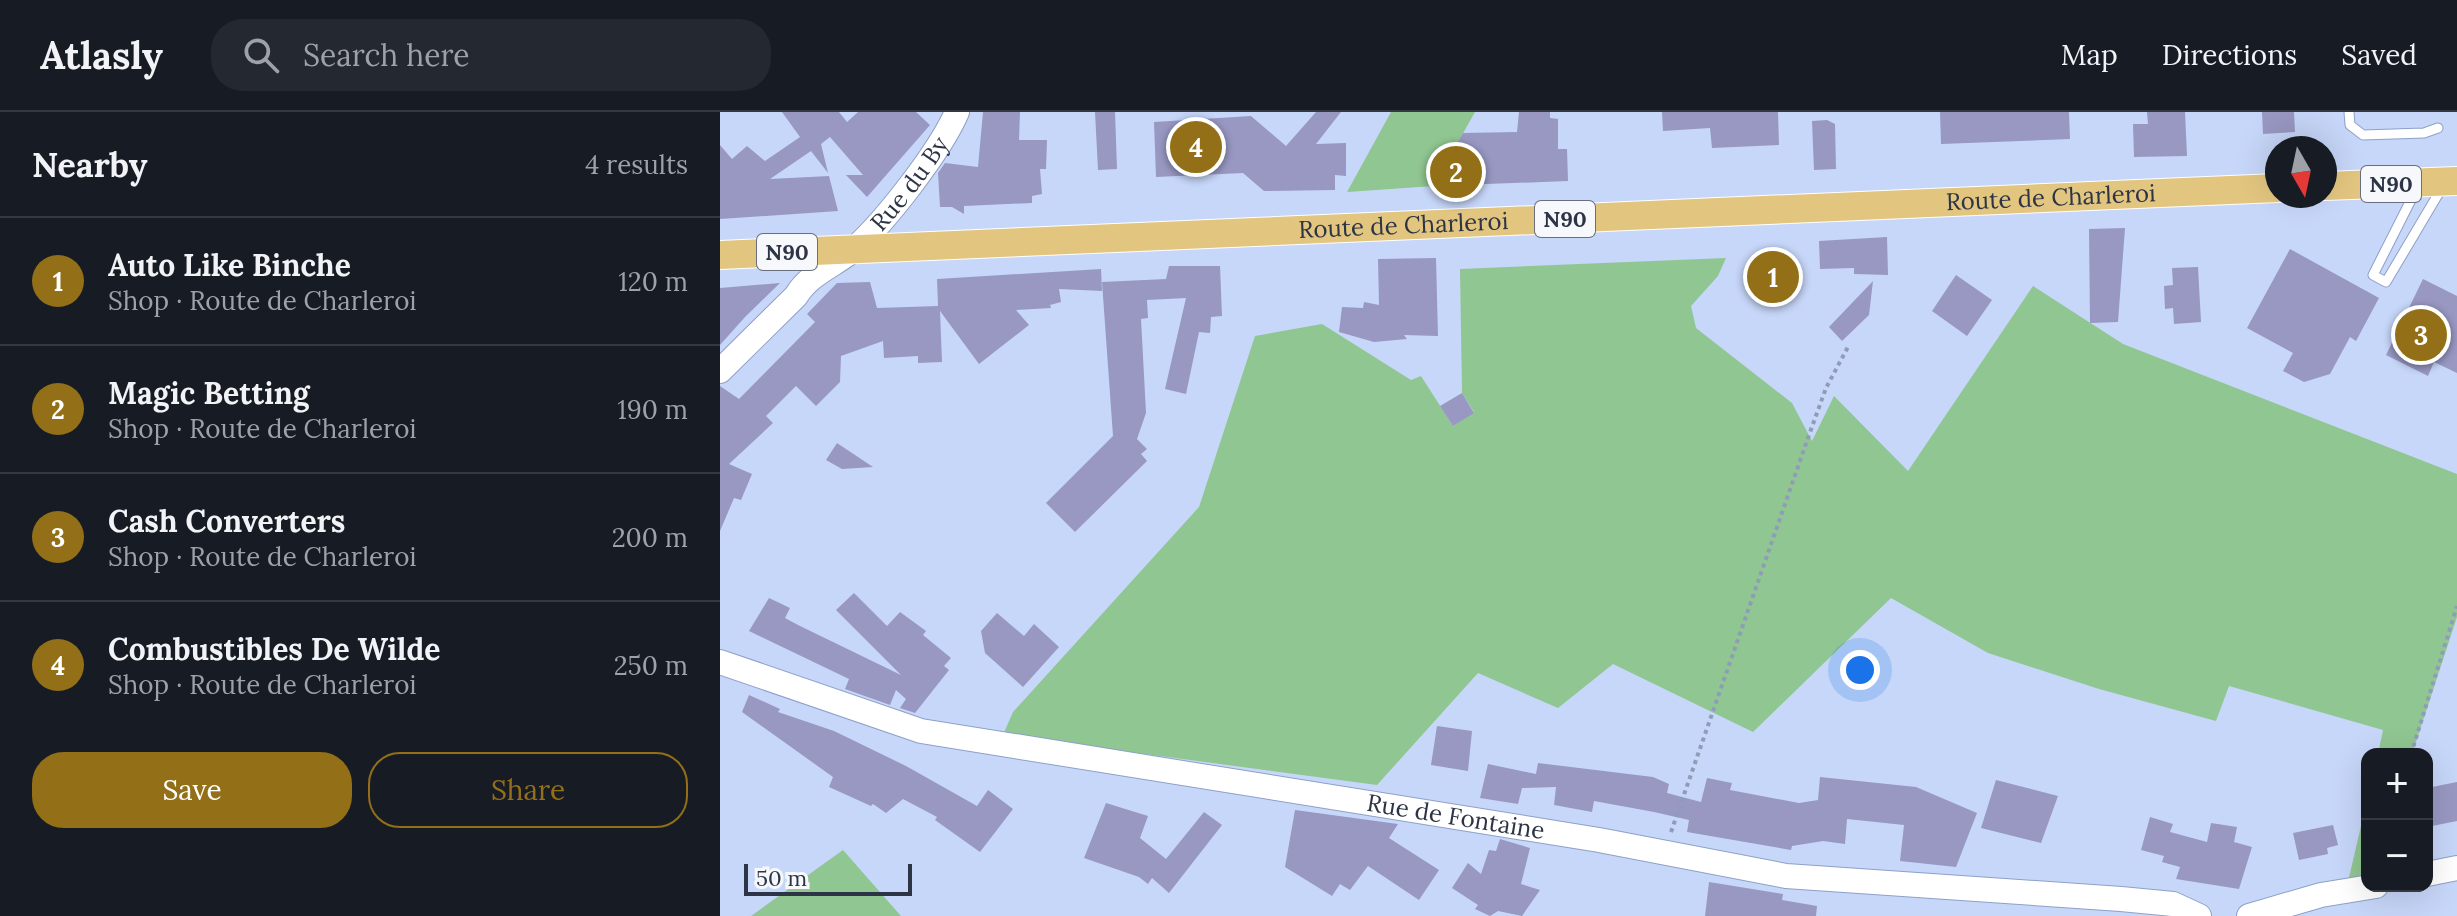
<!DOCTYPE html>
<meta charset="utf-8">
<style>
body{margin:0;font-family:Lora,serif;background:#242831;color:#f1f3f6}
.controls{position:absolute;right:24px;bottom:24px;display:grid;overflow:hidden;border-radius:16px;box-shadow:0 8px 32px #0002}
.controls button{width:72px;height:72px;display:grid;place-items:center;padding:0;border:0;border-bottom:2px solid #363941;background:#171b24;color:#f1f3f6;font:40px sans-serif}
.compass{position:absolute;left:1545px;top:24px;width:72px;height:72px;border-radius:50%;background:#171b24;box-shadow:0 8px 32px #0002;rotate:171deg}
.scale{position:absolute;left:24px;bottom:20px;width:168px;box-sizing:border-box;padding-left:8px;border:4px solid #2c3445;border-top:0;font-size:22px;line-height:28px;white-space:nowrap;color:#2c3445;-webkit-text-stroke:6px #f6f8fc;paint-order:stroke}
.you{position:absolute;left:1140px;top:558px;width:28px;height:28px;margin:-20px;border:6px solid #fff;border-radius:50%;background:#1a73e8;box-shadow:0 0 0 12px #1a73e833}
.badge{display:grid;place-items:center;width:52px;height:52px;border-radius:50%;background:#937017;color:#fff;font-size:26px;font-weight:700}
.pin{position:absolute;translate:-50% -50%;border:4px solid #fff;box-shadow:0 2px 8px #0006}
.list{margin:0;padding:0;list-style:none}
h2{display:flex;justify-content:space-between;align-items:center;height:104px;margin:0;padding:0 32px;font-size:34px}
h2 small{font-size:26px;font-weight:400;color:#9ea1a6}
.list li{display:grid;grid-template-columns:52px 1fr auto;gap:24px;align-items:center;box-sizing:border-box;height:128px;padding:0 32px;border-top:2px solid #363941}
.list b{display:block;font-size:30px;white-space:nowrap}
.list p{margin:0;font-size:26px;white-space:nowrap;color:#9ea1a6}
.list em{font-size:26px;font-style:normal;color:#9ea1a6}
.actions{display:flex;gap:16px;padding:24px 32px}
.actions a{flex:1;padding:18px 0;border:2px solid #937017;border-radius:32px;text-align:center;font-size:28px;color:#937017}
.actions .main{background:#937017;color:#fff}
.icon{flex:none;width:44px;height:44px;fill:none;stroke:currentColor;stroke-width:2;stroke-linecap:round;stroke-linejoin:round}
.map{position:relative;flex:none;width:1737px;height:804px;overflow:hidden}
header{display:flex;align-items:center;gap:48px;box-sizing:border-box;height:112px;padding:0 40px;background:#171b24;border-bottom:2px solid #363941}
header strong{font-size:38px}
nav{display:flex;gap:44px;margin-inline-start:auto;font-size:28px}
.search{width:560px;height:72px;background:#242831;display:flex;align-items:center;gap:20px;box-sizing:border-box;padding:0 28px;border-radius:32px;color:#9ea1a6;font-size:30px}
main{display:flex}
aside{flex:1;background:#171b24}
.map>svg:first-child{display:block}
.green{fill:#90c691}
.building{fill:#9898c3}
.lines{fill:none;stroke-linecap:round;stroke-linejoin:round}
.lane-casing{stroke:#8da0c8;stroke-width:11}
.secondary-casing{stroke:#8da0c8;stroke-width:26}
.primary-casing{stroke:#fff;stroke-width:30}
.path{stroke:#8f9cb8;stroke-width:4;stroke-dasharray:4 4;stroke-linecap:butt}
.lane{stroke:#fff;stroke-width:9}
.secondary{stroke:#fff;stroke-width:24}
.primary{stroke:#e2c57f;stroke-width:28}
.labels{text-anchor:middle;stroke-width:6;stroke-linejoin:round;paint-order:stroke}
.shield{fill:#f6f8fc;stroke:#696f7c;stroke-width:2}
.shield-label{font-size:22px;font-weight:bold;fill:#2c3445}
.street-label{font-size:24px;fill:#2c3445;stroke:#f6f8fc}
</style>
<header>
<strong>Atlasly</strong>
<div class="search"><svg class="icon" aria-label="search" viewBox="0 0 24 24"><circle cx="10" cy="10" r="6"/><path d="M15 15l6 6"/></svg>Search here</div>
<nav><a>Map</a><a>Directions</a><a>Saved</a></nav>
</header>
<main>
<aside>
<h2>Nearby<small>4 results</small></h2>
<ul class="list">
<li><span class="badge">1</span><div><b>Auto Like Binche</b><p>Shop · Route de Charleroi</p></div><em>120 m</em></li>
<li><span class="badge">2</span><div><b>Magic Betting</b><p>Shop · Route de Charleroi</p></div><em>190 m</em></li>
<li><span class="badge">3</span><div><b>Cash Converters</b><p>Shop · Route de Charleroi</p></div><em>200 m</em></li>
<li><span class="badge">4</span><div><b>Combustibles De Wilde</b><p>Shop · Route de Charleroi</p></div><em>250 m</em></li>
</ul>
<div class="actions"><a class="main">Save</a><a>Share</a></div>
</aside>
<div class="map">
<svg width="1737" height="804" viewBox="0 0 1737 804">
<rect width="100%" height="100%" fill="#c7d7f9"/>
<path class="green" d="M671 0H755L732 41H712L714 74 627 80Z
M1006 146 998 164 971 194 976 216 1072 291 1092 329 1114 284 1188 359 1313 174 1403 232 1737 362V505L1692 642H1658L1663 618 1509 574 1496 609 1379 577 1268 541 1171 486 1033 620 893 552 838 596 758 561 657 673 283 623 293 600 479 395 535 224 602 212 691 268 701 264 733 314 754 300 742 281 740 157Z
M1647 688V767L1628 770Z
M123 738 181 804H31Z"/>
<path class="building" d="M62 0H119L127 10 138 0H196L210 13 147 85 126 63H143L110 25 101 32 108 61 91 39 50 67 109 64 118 99 0 107V33L12 47 27 34 45 49 80 25Z
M263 0H300L299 28H327L326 57H320L322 82 312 84V91L244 94V102L232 95H220L218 61 225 51 258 55Z
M375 0H395L397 57 378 58Z
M596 0H621L596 32 626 31V64L615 63V78L544 79 523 61 436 65 434 10 531 4 566 34Z
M799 0H830V6L838 7V37H847L848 69 714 74 712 42 732 41 743 21 797 20Z
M942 0H1058L1059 33 992 36 990 16 943 19Z
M1220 0H1349L1350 27 1221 32Z
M1427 0H1465L1467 44 1414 45 1413 12H1428Z
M1542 0H1574L1575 20 1543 22Z
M1107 8 1115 12 1116 57 1094 58 1092 9Z
M1405 116 1398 210 1370 211 1369 117Z
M1167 125 1168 163 1134 162V156L1100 157 1099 129Z
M1570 137 1659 186 1636 229 1630 225 1610 262 1584 270 1563 259 1573 241 1527 216Z
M716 146 718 224 684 223 687 227 654 230 619 220 622 195 643 196 644 190 659 193 658 147Z
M449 154H500L502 204 491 205 490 221 479 220 466 282 445 277 466 186 427 188 428 206 421 207 426 301 417 327 427 337 421 342 427 349 355 420 326 391 393 324 382 170 446 167Z
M1478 155 1481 210 1454 212 1453 196 1445 197 1444 174 1453 173 1452 156Z
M381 157 382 179 339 177 341 190 330 193 331 196 296 198 309 213 259 252 220 199 222 250 198 251V244L164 246 163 229 121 244 120 270 96 294 76 274 46 304 53 311 9 352 32 362 21 388 14 386 0 419V274L19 287 95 210 87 202 117 171 150 170 157 196 218 194 217 167Z
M1236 163 1272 188 1247 224 1212 199Z
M1703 167 1737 184V261L1714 250 1708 264 1666 243Z
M1153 169 1149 203 1122 229 1109 215Z
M60 171 25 205 0 233V176Z
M742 281 754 301 733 314 720 294Z
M117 331 153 355 122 357 106 348Z
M134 481 167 514 180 500 206 519 203 523 231 546 224 554 229 558 195 601 180 596 186 587 176 578 170 593 125 577 129 567 29 519 49 486 70 496 65 506 78 513 181 563 116 498Z
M277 501 304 524 314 512 339 535 303 575 265 541 261 519Z
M29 583 60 597 58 600 114 619 186 654 257 694 268 678 293 697 260 740 215 708 217 705 183 687 166 701 153 692 151 694 109 675 113 665 22 600Z
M717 614 752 619 748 659 711 653Z
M818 651 933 665 949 672 947 681 981 690 987 666 1012 671 1010 678 1079 691 1098 688 1100 665 1196 675 1257 701 1236 755 1180 749 1184 713 1127 707 1125 732 1103 729 1072 734 1071 738 967 720 969 708 934 700 874 689 872 700 834 693 836 675 802 676 798 692 760 686 768 652 816 662Z
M1276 668 1338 684 1321 731 1261 716Z
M1737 670V709L1707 715V676Z
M386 691 428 704 420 726 446 747 484 700 502 713 449 781 432 766 428 772 419 765 364 746Z
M575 698 678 712 669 726 719 758 699 788 648 754 630 778 620 772 612 784 565 755Z
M1430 705 1453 712 1450 720 1487 730 1491 711 1517 715 1514 730 1532 735 1519 777 1456 767 1460 755 1442 750 1444 744 1421 738Z
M1613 713 1618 733 1607 736 1608 742 1579 748 1573 721Z
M780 727 810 736 801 772 820 778 802 804 778 799 770 804 755 797 758 793 732 776 748 751 761 762 769 738 776 739Z
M989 770 1063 782 1062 788 1097 794 1096 804H985Z"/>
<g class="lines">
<defs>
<path id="lane" d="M1629 0 1630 13 1643 23 1704 21 1718 16
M1698 74 1653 163 1666 170 1723 74"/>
<g id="secondary">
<path id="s1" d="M0 259 76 184C89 162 113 154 133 138 165 110 220 39 237 0"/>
<path id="s2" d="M0 550 201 619 879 728 1066 764 1401 787 1453 792 1479 804"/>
<path d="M1707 762 1737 756"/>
<path d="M1529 804 1601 783 1656 774"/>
</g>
<g id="primary">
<path d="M1605 74 1737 69"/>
<path id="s3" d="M0 143 1557 76"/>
</g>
</defs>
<use href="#lane" class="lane-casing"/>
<use href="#secondary" class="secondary-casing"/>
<use href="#primary" class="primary-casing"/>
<path class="path" d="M1691 642 1737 494
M951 720 1089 323 1106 276 1129 233"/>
<use href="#lane" class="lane"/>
<use href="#secondary" class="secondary"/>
<use href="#primary" class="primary"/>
</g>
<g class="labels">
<g class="shield">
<rect x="1641" y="54" width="60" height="36" rx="6"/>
<rect x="815" y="89" width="60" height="36" rx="6"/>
<rect x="37" y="122" width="60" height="36" rx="6"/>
</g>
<g class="shield-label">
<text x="1671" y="80">N90</text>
<text x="845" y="115">N90</text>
<text x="67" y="148">N90</text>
</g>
<g class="street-label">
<text dy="8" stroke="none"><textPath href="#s1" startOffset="268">Rue du By</textPath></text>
<text dy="8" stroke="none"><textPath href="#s3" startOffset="1332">Route de Charleroi</textPath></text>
<text dy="8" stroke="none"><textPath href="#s3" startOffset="684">Route de Charleroi</textPath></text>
<text dy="8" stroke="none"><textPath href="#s2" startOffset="754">Rue de Fontaine</textPath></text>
</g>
</g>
</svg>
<div class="controls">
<button>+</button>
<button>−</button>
</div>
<svg class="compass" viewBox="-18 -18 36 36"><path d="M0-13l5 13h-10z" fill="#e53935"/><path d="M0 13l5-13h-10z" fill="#9ea1a6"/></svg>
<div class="scale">50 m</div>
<div class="you"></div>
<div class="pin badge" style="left:1053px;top:165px">1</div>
<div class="pin badge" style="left:736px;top:60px">2</div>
<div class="pin badge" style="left:1701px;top:223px">3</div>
<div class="pin badge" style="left:476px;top:35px">4</div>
</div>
</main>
